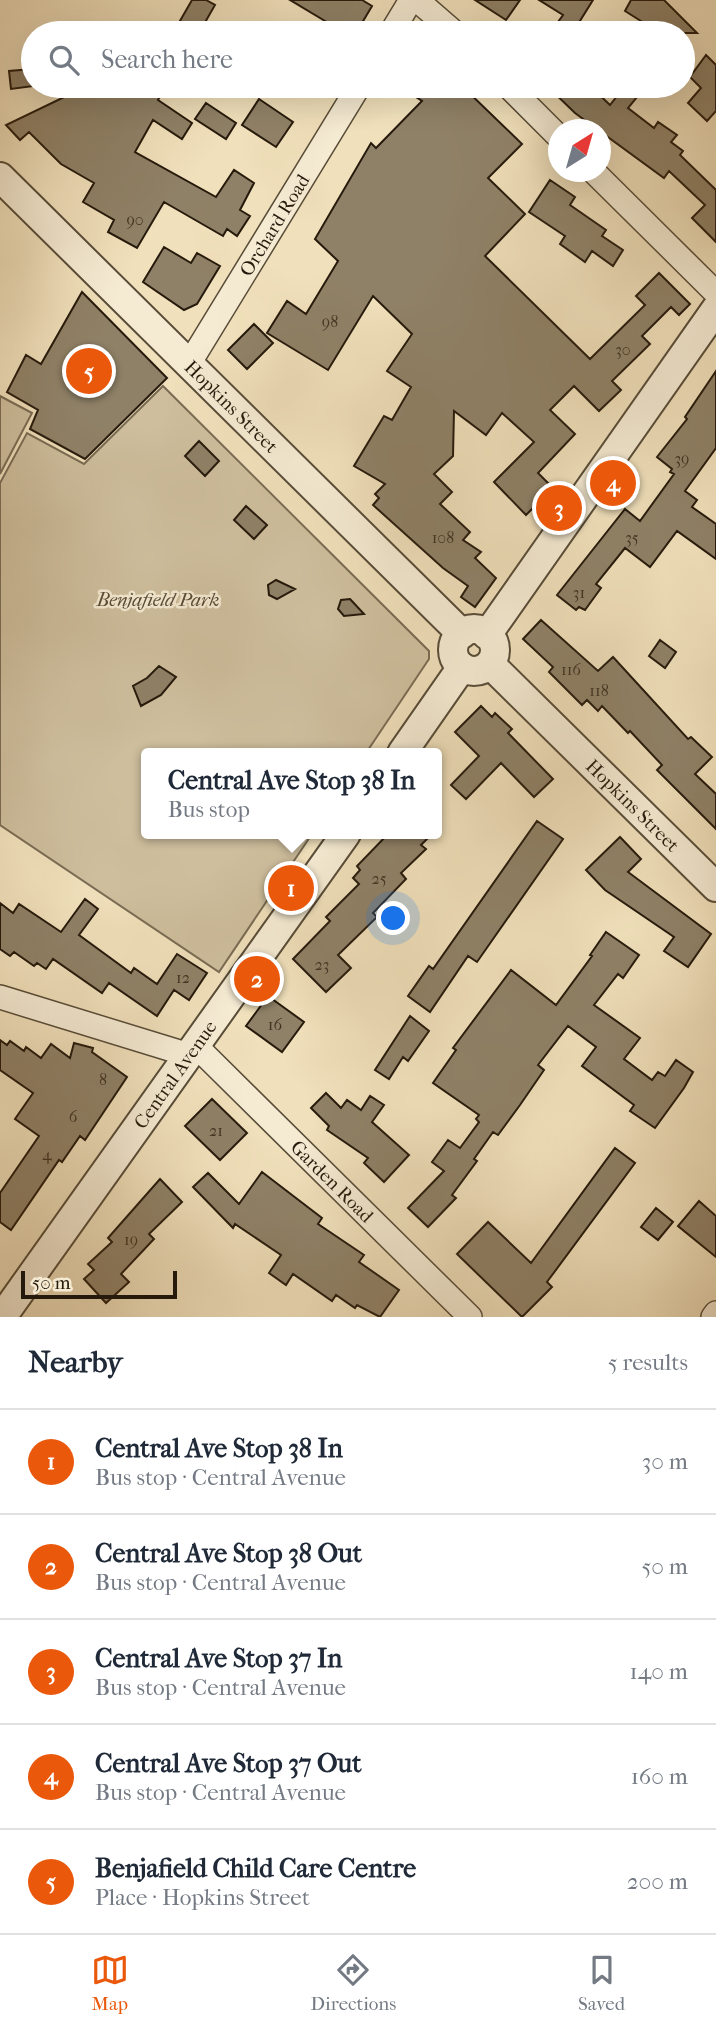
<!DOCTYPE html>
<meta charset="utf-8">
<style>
body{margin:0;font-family:"IM FELL French Canon",serif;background:#f2f2f3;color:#1f2937}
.compass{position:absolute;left:548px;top:119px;width:63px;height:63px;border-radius:50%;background:#fff;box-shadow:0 7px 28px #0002;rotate:37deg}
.scale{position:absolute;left:21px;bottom:18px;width:156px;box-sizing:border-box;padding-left:7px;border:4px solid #261a0c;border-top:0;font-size:19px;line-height:24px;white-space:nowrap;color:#261a0c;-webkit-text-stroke:5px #f5ebd3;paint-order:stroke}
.you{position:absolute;left:394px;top:919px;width:24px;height:24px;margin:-18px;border:5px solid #fff;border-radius:50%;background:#1a73e8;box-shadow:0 0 0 10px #1a73e833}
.badge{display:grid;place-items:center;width:46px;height:46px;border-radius:50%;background:#ea580c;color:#fff;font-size:23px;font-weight:700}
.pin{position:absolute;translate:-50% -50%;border:4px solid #fff;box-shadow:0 2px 7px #0006}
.popup{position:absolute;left:141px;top:748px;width:301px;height:91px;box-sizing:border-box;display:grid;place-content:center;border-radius:7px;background:#fff;filter:drop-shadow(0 2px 5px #0005);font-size:23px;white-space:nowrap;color:#747a83}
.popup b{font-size:26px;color:#1f2937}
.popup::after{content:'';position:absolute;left:50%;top:100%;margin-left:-14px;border:14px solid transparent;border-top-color:#fff}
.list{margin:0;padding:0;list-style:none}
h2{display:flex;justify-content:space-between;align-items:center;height:91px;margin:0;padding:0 28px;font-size:30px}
h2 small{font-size:23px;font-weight:400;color:#747a83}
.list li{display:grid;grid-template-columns:46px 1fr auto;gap:21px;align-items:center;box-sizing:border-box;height:105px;padding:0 28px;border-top:2px solid #e0e1e3}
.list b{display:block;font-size:26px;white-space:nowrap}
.list p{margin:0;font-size:23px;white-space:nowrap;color:#747a83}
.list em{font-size:23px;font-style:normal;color:#747a83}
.icon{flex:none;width:38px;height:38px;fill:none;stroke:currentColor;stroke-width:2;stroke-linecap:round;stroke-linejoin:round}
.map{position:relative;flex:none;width:716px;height:1317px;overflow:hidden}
.search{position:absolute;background:#fff;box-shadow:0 7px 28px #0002;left:21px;right:21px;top:21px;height:77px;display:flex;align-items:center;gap:18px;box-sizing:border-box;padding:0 24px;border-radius:38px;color:#747a83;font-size:26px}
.sheet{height:616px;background:#fff}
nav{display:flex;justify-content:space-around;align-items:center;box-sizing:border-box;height:98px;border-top:2px solid #e0e1e3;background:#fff;font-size:19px;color:#747a83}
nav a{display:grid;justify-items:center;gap:4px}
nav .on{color:#ea580c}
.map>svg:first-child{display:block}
.green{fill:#cebe9d;stroke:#7a6c54;stroke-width:2}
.building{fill:#8f8167;stroke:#261a0c;stroke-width:2}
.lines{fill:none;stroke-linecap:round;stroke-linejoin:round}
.minor-casing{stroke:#584c38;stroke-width:26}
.tertiary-casing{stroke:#584c38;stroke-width:32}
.minor{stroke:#f5ebd3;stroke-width:23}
.tertiary{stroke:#f5ebd3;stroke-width:28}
.labels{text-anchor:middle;stroke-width:5;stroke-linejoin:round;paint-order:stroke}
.number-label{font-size:16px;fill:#403423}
.street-label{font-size:19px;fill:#261a0c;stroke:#f5ebd3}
.park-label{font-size:19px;font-style:italic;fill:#584b38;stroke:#f5ebd3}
</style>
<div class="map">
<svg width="716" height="1317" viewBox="0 0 716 1317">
<rect width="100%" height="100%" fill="#f0e0bb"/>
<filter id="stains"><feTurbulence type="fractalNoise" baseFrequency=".00286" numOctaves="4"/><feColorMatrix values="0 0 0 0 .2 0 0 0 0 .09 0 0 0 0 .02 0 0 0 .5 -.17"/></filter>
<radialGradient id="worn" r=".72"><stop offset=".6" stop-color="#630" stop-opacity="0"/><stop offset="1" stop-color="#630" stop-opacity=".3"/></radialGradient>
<path class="green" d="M163 386 429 651V659L366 753H146V834H312L219 972 0 825V483L27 433 84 464Z
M0 396 32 413 0 474Z"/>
<path class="building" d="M192 0H206L215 5 199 33H173Z
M290 0H362L372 6 356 33H331L335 27Z
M475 0H520L506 20Z
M539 0H593L573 32 558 22 563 15Z
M631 0H664L697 33H660L625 11Z
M706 55 716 65V111L707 121 688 103 701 88 690 77Z
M32 69 34 86 11 89 9 71Z
M87 86H166L158 100 192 123 182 139 153 120 135 152 216 197 234 170 254 183 240 210 250 216 237 236 227 229 223 236 164 202 137 248 108 232 114 220 83 202 94 183 61 164 29 132 20 140 6 125Z
M399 86H462L522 144 488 178 525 214 485 256 590 359 645 305 636 296 659 273 690 304 679 315 671 307 642 336 650 344 612 381 621 390 599 411 574 386 550 410 575 434 538 473 553 488 526 515 494 482 534 442 502 413 486 435 454 411 453 456 434 474 452 492 440 504 470 532 463 540 481 552 475 558 496 578 475 607 461 597 468 586 443 568 373 505 379 498 375 494 385 484 354 466 384 416 392 420 411 387 387 371 412 334 373 296 328 370 267 333 287 301 306 314 338 261 315 239 371 143 376 148 422 101Z
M547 86H590L610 105 625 86H646L628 108 654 128 658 122 677 135 671 142 683 151 680 155 716 190V242L692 218 705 205 669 171 664 178 575 113Z
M259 99 293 122 276 147 242 125Z
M206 103 236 123 226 139 195 119Z
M550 180 575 197 570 205 606 230 602 236 623 250 613 266 592 251 585 262 560 244 565 236 529 212Z
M164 247 191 263 197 253 220 266 197 304 184 310 143 282Z
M82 292 167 378 85 459 30 429 38 410 7 392 26 355 41 364Z
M254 324 273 343 247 369 228 350Z
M716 371V448L685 491 697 500 692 507 716 524V559L677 531 650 567 625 548 596 584 601 588 585 610 579 607 576 610 557 595 625 509 640 521 674 474 670 472 672 469 657 457 687 419 685 417Z
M199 441 219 461 205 476 185 456Z
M246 506 267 525 254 539 234 520Z
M276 580 295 589 277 599 269 595 268 585Z
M350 599 364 614 344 616 338 609 341 600Z
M541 620 598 671 613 657 688 739 691 737 712 757 695 774 716 794V829L657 770 662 765 630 731 628 733 602 706 598 711 587 700 582 705 549 672 553 667 523 639Z
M660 640 676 652 665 668 649 656Z
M159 666 176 677 161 695 141 706 133 686 147 678Z
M481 706 492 717 495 713 512 729 508 733 553 779 534 797 501 763 466 799 451 785 479 756 455 732Z
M537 821 563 839 477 962 468 956 430 1012 408 996 429 966 433 969Z
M388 834H432L421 845 426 849 401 873 406 879 373 913 377 917 338 955 351 968 326 992 293 959 330 921 326 917 359 884 353 878 360 870 357 866Z
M620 837 641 859 628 872 711 934 688 967 664 951 674 937 605 890 586 870Z
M85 899 98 909 79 935 131 973 134 968 157 984 177 954 207 973 189 1000 174 990 157 1016 109 983 102 993 53 959 46 969 37 963 34 966 14 952 10 956 0 949V903L13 913 19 904 61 932Z
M606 932 639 955 623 978 618 974 594 1005 640 1038 624 1059 652 1080 658 1072 665 1076 676 1060 693 1072 684 1088 655 1128 630 1111 634 1105 582 1066 596 1047 568 1026 538 1065 544 1070 520 1105 498 1135 493 1132 474 1159 477 1161 452 1195 456 1198 428 1227 408 1208 444 1171 432 1162 448 1140 460 1148 479 1122 476 1119 479 1115 433 1083 456 1050 453 1048 511 970 556 1005 592 956 590 955Z
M268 996 304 1022 282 1052 246 1026Z
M410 1016 429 1031 408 1061 403 1057 389 1079 375 1070Z
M0 1040 7 1045 10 1041 24 1051 26 1047 41 1058 51 1044 70 1058 74 1043 93 1048 92 1052 127 1077 85 1140 80 1136 62 1162 59 1160 11 1230 0 1222V1193L39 1136 15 1119 33 1093 0 1070Z
M326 1093 341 1108 347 1100 361 1110 370 1096 384 1105 372 1122 409 1155 384 1182 364 1163 368 1158 327 1130 329 1126 311 1108Z
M212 1099 247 1133 220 1160 185 1126Z
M615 1148 635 1163 547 1282 552 1287 522 1317 457 1254 488 1222 531 1263Z
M262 1172 322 1218 318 1224 364 1255 359 1262 399 1290 380 1317 357 1305 355 1308 336 1295 332 1301 293 1274 286 1285 269 1273 281 1255 235 1224 233 1228 193 1187 208 1173 239 1204Z
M160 1179 182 1202 149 1234 154 1239 121 1274 129 1282 106 1303 84 1279 94 1270 88 1264 112 1242 108 1238Z
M699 1201 716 1216V1257L678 1226Z
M656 1208 673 1222 658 1240 641 1227Z"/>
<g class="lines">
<defs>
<g id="minor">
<path d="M417 0 455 33"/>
<path d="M391 33 411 0"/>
<path d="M508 86 558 136"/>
<path d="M594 172 716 293"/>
<path id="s1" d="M189 364 359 86"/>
<path d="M0 997 189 1055"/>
<path id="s2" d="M196 1046 470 1317"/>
<path d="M713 1317 716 1313"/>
</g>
<g id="tertiary">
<path id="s3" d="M0 177 462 634"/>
<circle cx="474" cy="650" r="21"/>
<path d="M487 635 716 309"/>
<path id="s4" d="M490 664 716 887"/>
<path d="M402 753 462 667"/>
<path id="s5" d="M2 1317 346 834"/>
</g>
</defs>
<use href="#minor" class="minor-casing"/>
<use href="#tertiary" class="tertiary-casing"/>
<use href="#minor" class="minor"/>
<use href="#tertiary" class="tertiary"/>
</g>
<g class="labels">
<g class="number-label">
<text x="135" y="225">90</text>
<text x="330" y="327">98</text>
<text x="623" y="355">30</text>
<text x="682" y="464">39</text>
<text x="443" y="543">108</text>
<text x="632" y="543">35</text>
<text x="579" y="598">31</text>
<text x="571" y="675">116</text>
<text x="599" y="696">118</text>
<text x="379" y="884">25</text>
<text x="322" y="970">23</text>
<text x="183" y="983">12</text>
<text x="275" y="1030">16</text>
<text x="103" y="1085">8</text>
<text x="73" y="1122">6</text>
<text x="216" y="1136">21</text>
<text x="47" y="1160">4</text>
<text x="131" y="1245">19</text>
</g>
<g class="street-label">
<text dy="7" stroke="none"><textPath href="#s1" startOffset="163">Orchard Road</textPath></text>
<text dy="7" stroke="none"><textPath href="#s3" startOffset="326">Hopkins Street</textPath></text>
<text dy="7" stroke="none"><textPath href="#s4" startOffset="201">Hopkins Street</textPath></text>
<text dy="7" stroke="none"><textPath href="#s5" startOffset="298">Central Avenue</textPath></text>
<text dy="7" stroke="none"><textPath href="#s2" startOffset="192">Garden Road</textPath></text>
</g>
<g class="park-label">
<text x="158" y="606">Benjafield Park</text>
</g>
</g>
<rect width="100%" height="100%" filter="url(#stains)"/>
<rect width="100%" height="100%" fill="url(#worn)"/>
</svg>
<svg class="compass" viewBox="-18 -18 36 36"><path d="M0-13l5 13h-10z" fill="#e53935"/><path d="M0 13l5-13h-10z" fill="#747a83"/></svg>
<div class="scale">50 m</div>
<div class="you"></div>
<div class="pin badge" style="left:291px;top:888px">1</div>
<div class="popup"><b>Central Ave Stop 38 In</b>Bus stop</div>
<div class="pin badge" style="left:257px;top:979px">2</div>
<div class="pin badge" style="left:559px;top:508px">3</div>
<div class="pin badge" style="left:613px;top:483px">4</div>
<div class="pin badge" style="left:89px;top:371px">5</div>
<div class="search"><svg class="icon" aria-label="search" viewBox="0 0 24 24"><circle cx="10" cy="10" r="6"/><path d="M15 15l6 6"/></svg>Search here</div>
</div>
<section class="sheet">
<h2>Nearby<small>5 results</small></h2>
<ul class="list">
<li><span class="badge">1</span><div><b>Central Ave Stop 38 In</b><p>Bus stop · Central Avenue</p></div><em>30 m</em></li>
<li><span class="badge">2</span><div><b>Central Ave Stop 38 Out</b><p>Bus stop · Central Avenue</p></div><em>50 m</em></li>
<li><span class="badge">3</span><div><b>Central Ave Stop 37 In</b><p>Bus stop · Central Avenue</p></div><em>140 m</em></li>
<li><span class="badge">4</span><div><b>Central Ave Stop 37 Out</b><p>Bus stop · Central Avenue</p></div><em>160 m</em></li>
<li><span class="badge">5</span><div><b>Benjafield Child Care Centre</b><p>Place · Hopkins Street</p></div><em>200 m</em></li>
</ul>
</section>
<nav>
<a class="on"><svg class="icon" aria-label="map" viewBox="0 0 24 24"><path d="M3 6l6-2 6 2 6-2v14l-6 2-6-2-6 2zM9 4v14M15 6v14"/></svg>Map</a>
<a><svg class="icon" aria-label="directions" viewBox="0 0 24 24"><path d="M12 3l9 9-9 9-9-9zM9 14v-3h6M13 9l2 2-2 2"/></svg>Directions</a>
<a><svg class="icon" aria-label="saved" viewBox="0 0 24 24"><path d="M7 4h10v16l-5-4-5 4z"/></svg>Saved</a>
</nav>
